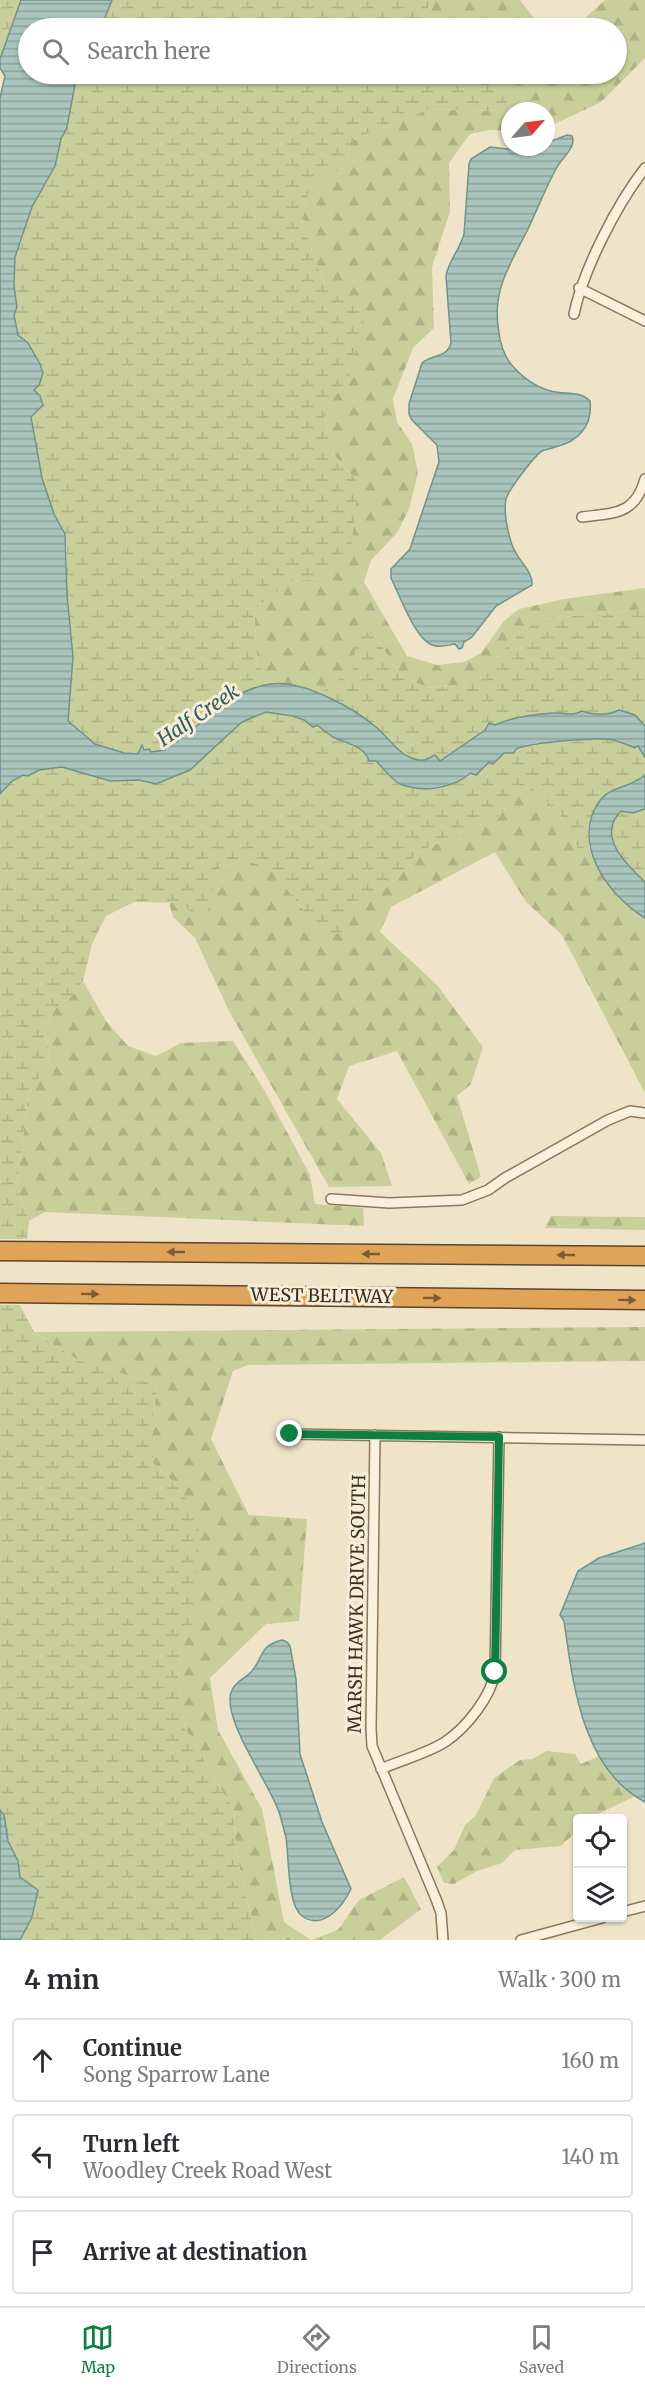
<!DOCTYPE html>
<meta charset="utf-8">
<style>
body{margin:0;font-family:Merriweather,serif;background:#f2f2f3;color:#2b2b33}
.controls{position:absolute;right:18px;bottom:18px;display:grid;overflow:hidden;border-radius:6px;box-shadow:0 2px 4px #0004}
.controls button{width:54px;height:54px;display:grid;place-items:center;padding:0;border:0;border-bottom:2px solid #e1e1e2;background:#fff;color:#2b2b33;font:30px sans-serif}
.compass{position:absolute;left:501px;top:102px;width:54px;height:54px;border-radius:50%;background:#fff;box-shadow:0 2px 4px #0004;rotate:62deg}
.stop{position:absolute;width:18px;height:18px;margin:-14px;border:4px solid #0b8043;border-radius:50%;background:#fff}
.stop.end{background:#0b8043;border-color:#fff;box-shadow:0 2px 6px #0008}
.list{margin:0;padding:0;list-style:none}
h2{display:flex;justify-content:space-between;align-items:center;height:78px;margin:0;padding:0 24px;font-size:26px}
h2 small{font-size:20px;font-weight:400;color:#7c7c81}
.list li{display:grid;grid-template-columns:39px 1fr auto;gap:18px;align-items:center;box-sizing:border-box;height:84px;margin:0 12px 12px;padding:0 12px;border:2px solid #e1e1e2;border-radius:6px}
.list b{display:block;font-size:22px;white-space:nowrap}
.list p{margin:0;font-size:20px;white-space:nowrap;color:#7c7c81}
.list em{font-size:20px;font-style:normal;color:#7c7c81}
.icon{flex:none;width:33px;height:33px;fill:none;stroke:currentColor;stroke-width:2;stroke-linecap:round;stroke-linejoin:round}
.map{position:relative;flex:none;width:645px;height:1940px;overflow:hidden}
.search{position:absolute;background:#fff;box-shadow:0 2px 4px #0004;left:18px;right:18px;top:18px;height:66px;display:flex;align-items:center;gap:15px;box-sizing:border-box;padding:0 21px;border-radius:33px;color:#7c7c81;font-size:22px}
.sheet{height:366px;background:#fff}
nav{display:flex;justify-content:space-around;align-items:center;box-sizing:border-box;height:84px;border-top:2px solid #e1e1e2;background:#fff;font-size:16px;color:#7c7c81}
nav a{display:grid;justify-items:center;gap:3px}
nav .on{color:#0b8043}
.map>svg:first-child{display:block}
.forest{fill:url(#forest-firs)}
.wetland{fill:url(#wetland-marsh)}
.water{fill:url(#water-rules);stroke:#6f938a;stroke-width:1.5}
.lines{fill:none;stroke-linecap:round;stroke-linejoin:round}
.minor-casing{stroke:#8d765c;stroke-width:12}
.motorway-casing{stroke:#5b4430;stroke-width:21}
.minor{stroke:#faf1dc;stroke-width:9}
.motorway{stroke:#e0a458;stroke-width:18}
.oneway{fill:#7e5d36}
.route{stroke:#0b8043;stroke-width:8}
.labels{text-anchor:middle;stroke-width:6;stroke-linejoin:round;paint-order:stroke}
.street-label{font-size:18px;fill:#3d2e20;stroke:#f7eed8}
.water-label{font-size:20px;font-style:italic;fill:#2f5d5a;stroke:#f7eed8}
</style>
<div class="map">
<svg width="645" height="1940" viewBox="0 0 645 1940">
<defs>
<pattern id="forest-firs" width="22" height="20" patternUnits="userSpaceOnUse" patternTransform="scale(1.5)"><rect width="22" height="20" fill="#c9cf9b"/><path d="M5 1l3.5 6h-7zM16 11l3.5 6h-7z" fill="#aeb285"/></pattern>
<pattern id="wetland-marsh" width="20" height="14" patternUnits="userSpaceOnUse" patternTransform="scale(1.5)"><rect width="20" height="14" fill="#c9cf9b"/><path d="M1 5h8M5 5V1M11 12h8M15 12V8" fill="none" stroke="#aeb285"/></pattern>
<pattern id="water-rules" width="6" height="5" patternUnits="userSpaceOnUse" patternTransform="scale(1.5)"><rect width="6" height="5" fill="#a9c4bc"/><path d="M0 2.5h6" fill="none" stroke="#8ba098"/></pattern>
</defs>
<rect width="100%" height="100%" fill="#f0e4c8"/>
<path class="forest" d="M433 0H520L540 26 585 18 605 0H645V58L601 102 546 128V111H510V131L490 130 470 134 449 163 450 212 432 267 434 328 413 348 393 399 397 422 412 444 418 473 409 509 397 533 371 560 364 582 407 656 437 665 464 662 481 653 504 621 519 609 564 599 645 588V609L544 619 523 630 487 667 458 685 427 688 399 674 374 634 353 669 319 694 292 684H270L257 663 254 609 291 581 322 578 359 483 333 454 323 410 348 380 326 289 302 223 309 189 346 166 351 141 429 109 504 111 464 89 445 74H616V28H418L417 24Z
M531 787 558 811 578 849 589 848C603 878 615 900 645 918V1093L562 935 526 902 495 852 391 907 380 932 437 985 483 1047 471 1084 457 1096 481 1177 469 1184 397 1051 349 1066 337 1099 381 1153 392 1186 329 1187 229 1011 195 938 173 917 169 903H180L195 916 219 869 243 860 271 868 320 932 348 907 396 880 418 852 499 816 520 791Z
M83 981 106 1021 128 1046 156 1056 181 1043 233 1041 266 1093 310 1175 315 1204 363 1208 364 1226 45 1212 29 1221 17 1187 28 1095 48 1063 49 1052 44 1031 54 1010 73 995Z
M551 1216 645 1217V1230L545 1228Z
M645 1327V1361L248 1365 233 1371 211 1439 249 1515 307 1519 299 1621 266 1624 210 1678 218 1730 262 1809 284 1922 311 1940 338 1930 359 1900 404 1877 421 1909 380 1940H256L236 1851 233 1809 185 1728 178 1682 181 1643 196 1620 182 1490 153 1463V1420L157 1385 78 1360 34 1332Z
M547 1751 575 1754 581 1764 599 1756 604 1765 635 1796 590 1818H578L577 1831 561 1846 515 1850 502 1863 477 1871 454 1884 444 1883 437 1867 454 1850 465 1825 476 1815 494 1778 520 1760 532 1759Z"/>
<path class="wetland" d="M0 0H21L0 59Z
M112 0H433L417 24 418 28H101Z
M77 74H445L464 89 514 80 504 111 429 109 351 141 346 166 309 189 302 223 326 289 367 310 348 380 323 410 333 454 359 483 350 554 322 578 291 581 254 609 257 663 270 684C235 694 220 707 192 730L189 728C183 736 177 743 168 748 148 759 113 755 94 743 85 737 77 728 68 721L73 657 67 595V551L65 534 54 514 42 478 31 417 34 390 39 385 40 379 28 343 18 335 14 315 15 257 32 207 55 166 61 139 67 127Z
M645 609V726L635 715 591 714 582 711 574 715 561 714 506 720 495 725H486L485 730 440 761 435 755 426 761 413 759 394 745 376 727 319 694 353 669 357 630 374 634 399 674 428 688 458 685 487 667 523 630 544 619Z
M266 712C283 715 299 716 313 727L317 725 334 737 346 740 376 761 398 784 422 789 466 778 489 762 493 764 504 753H514C523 742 597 738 612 740 620 741 628 745 635 748L638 746 645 757V775L627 787 610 791 588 833 589 848 578 849 558 811 531 787 520 791 499 816 418 852 396 880 348 907 341 934 320 932 271 868 243 860 219 869 208 911 195 916 180 903 134 902 106 916 92 944 83 981 73 995 54 1010 44 1031 49 1052 48 1063 28 1095 17 1187 29 1221 27 1239H0V794L12 781 23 775 28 776 39 770 62 767 110 781 139 780 156 784 190 770 242 722Z
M645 809V882C626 864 597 837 621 811L633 813Z
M0 1305H20L34 1332 78 1360 157 1385 153 1420V1463L182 1490 199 1531 196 1620 181 1643 178 1682 185 1728 233 1809 236 1851 256 1940H20L32 1917 20 1877 18 1861 8 1841 4 1815 0 1810Z"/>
<path class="water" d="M21 0H112L101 28H28V74H77L67 127 61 139 55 166 32 207 15 257 14 286 17 307 14 315 18 335 28 343 40 364 43 373 39 385 34 390 40 396 43 405 31 417 42 478 54 514 65 534 67 595 73 657 68 721 95 744 124 753 138 754 142 745 144 750 149 749 151 752 165 750 166 745 174 741 177 742 189 728 192 730C216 710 239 688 271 684 303 680 352 707 376 727 388 737 398 754 414 759 423 762 428 759 435 755L440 761 485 730 489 723 495 725C512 717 535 714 555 713 566 712 571 717 582 711 594 715 607 716 619 710L635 715 645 726V757L638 746 635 748C628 745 621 742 613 740 594 737 535 742 516 749L514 753H504L493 764 489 762 476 775 471 773C452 789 423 793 400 784 392 781 383 767 376 761H369C365 746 345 743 333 737 328 734 322 729 317 725L313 727 304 720 292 716 266 712 242 722 190 770 156 784 139 780 110 781 62 767 39 770 28 776 23 775 12 781 0 794V98L5 76 0 68V59Z
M567 135 572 136C577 146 563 157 557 167 546 187 538 208 528 229 510 265 491 291 499 333 500 343 504 354 510 363 520 375 535 387 551 391 565 395 579 390 590 401 593 426 578 442 555 447 550 449 546 449 542 451 534 456 508 491 506 499 503 512 509 542 516 553 522 564 533 573 532 585L496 606 472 637 464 642 462 648 459 649 455 644C448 645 439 648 432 645 415 639 399 594 391 578V569L410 549 439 462 437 445 412 420 409 414V404L422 363C433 354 447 358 451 343L446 276C448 261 460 250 464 234L469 164 471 159 490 147 516 150 546 147V143Z
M645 775V809L633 813 621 811C596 836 626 864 645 882V918C607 895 569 841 601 799 612 786 632 787 645 775Z
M645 1543V1802C582 1769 573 1684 564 1621L560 1615 578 1571 599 1558Z
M282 1640 287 1642 290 1646 296 1679 300 1754 322 1822 351 1889C343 1906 323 1931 302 1916 287 1905 289 1856 286 1837 284 1830 282 1822 280 1815 272 1786 219 1717 232 1690 236 1681 246 1678 252 1671 264 1656 259 1646 282 1640Z
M0 1810 4 1815 8 1841 18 1861 20 1877 38 1890 32 1917 20 1940H0Z"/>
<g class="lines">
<defs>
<path id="minor" d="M579 288 645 321
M574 314C583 270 617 204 645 168
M582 517C614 513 635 515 645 479
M331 1199 389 1203 462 1200 488 1190 505 1178 608 1120 630 1111 645 1113
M290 1434 645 1440
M375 1435 371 1728 372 1746 436 1899 441 1913 443 1940
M381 1769C401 1760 426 1754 445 1742 466 1728 491 1697 495 1672L499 1437
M622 1912 645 1906
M521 1940 602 1918"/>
<path id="motorway" d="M0 1251 645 1256
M0 1293 645 1300"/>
</defs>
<use href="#minor" class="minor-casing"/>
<use href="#motorway" class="motorway-casing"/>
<use href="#minor" class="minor"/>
<use href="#motorway" class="motorway"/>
</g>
<defs><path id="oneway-solid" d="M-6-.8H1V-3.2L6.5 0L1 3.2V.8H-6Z" transform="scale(1.5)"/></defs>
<g class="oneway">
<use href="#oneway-solid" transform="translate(176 1252) rotate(-180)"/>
<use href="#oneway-solid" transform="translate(371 1254) rotate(-180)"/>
<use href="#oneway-solid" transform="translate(566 1255) rotate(-180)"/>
<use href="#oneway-solid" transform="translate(90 1294) rotate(1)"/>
<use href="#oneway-solid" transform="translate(432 1298) rotate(1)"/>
<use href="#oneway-solid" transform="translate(627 1300) rotate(1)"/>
</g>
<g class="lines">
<path class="route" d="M290 1434 499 1437 495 1672"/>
</g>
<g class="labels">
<g class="street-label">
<text transform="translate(322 1296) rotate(1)" y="6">WEST BELTWAY</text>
<text transform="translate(357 1604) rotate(-89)" y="6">MARSH HAWK DRIVE SOUTH</text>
</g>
<g class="water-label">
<text transform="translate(198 715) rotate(-34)" y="7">Half Creek</text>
</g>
</g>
</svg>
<div class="controls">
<button><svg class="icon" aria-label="locate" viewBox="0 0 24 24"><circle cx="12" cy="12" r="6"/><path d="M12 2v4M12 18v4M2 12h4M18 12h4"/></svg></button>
<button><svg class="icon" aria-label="layers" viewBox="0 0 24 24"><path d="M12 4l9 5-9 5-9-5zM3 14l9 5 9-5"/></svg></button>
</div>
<svg class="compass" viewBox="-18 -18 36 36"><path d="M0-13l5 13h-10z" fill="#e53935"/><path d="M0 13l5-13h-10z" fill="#7c7c81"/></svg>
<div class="stop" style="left:495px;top:1672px"></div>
<div class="stop end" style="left:290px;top:1434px"></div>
<div class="search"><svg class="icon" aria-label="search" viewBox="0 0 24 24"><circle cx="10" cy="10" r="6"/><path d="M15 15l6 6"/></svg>Search here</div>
</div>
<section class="sheet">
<h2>4 min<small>Walk · 300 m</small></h2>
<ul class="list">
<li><svg class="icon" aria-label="ahead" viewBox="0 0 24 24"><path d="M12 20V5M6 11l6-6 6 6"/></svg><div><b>Continue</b><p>Song Sparrow Lane</p></div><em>160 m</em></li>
<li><svg class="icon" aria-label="left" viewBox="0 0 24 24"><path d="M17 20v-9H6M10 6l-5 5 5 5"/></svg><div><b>Turn left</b><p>Woodley Creek Road West</p></div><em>140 m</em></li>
<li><svg class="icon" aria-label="arrive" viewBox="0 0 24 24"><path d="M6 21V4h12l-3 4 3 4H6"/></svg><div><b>Arrive at destination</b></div></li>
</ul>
</section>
<nav>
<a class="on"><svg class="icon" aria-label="map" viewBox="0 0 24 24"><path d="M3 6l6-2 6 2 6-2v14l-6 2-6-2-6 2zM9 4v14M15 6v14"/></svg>Map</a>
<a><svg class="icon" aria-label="directions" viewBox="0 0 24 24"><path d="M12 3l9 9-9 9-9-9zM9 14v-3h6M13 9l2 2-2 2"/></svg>Directions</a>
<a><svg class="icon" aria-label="saved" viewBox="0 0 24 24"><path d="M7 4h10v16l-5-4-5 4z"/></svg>Saved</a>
</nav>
